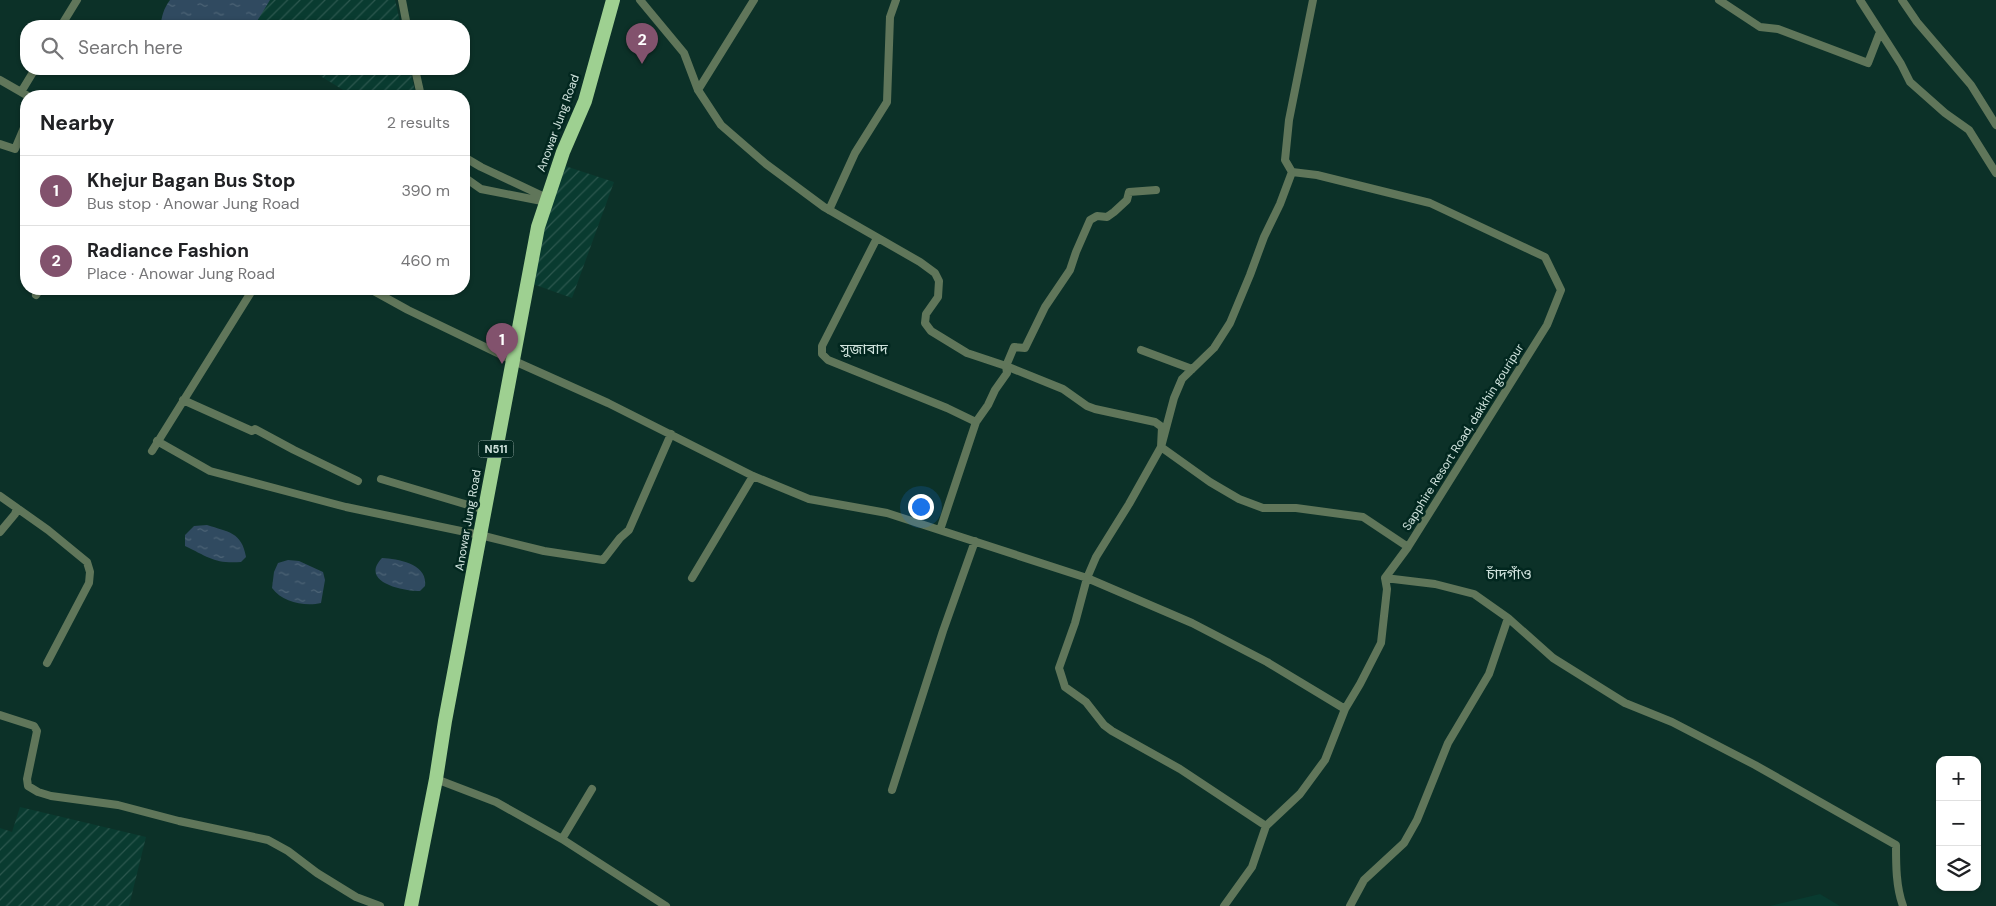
<!DOCTYPE html>
<meta charset="utf-8">
<style>
body{margin:0;font-family:"DM Sans","Noto Sans Bengali",sans-serif;background:#f6f6f6;color:#202124}
.controls{position:absolute;right:15px;bottom:15px;display:grid;overflow:hidden;border-radius:10px;box-shadow:0 1px 4px #0004}
.controls button{width:45px;height:45px;display:grid;place-items:center;padding:0;border:0;border-bottom:1px solid #e0e0e0;background:#fff;color:#202124;font:25px sans-serif}
.you{position:absolute;left:920px;top:506px;width:18px;height:18px;margin:-12px;border:4px solid #fff;border-radius:50%;background:#1a73e8;box-shadow:0 0 0 8px #1a73e833}
.badge{display:grid;place-items:center;width:32px;height:32px;border-radius:50%;background:#82526d;color:#fff;font-size:16px;font-weight:700}
.pin{position:absolute;translate:-50% -41px;filter:drop-shadow(0 1px 2px #0008)}
.pin::after{content:'';position:absolute;top:26px;width:18px;height:15px;background:inherit;clip-path:polygon(0 0,100% 0,50% 100%)}
.list{margin:0;padding:0;list-style:none}
h2{display:flex;justify-content:space-between;align-items:center;height:65px;margin:0;padding:0 20px;font-size:21px}
h2 small{font-size:16px;font-weight:400;color:#757577}
.list li{display:grid;grid-template-columns:32px 1fr auto;gap:15px;align-items:center;box-sizing:border-box;height:70px;padding:0 20px;border-top:1px solid #e0e0e0}
.list b{display:block;font-size:19px;white-space:nowrap}
.list p{margin:0;font-size:16px;white-space:nowrap;color:#757577}
.list em{font-size:16px;font-style:normal;color:#757577}
.icon{flex:none;width:28px;height:28px;fill:none;stroke:currentColor;stroke-width:2;stroke-linecap:round;stroke-linejoin:round}
.map{position:relative;flex:none;width:1996px;height:906px;overflow:hidden}
.search{position:absolute;background:#fff;box-shadow:0 1px 4px #0004;left:20px;top:20px;width:450px;height:55px;display:flex;align-items:center;gap:12px;box-sizing:border-box;padding:0 18px;border-radius:20px;color:#757577;font-size:19px}
.panel{position:absolute;background:#fff;box-shadow:0 1px 4px #0004;left:20px;top:90px;width:450px;height:205px;border-radius:20px}
.map>svg:first-child{display:block}
.built{fill:#093b30}
.industrial{fill:url(#industrial-furrows)}
.water{fill:url(#water-ripples)}
.lines{fill:none;stroke-linecap:round;stroke-linejoin:round}
.minor{stroke:#60765a;stroke-width:8}
.trunk{stroke:#9ed091;stroke-width:14}
.labels{text-anchor:middle;stroke-width:5;stroke-linejoin:round;paint-order:stroke}
.shield{fill:#02271f;stroke:#92aba4;stroke-width:1}
.shield-label{font-size:11px;font-weight:bold;fill:#d0e3dd}
.street-label{font-size:12px;fill:#d0e3dd;stroke:#02271f}
.quarter-label{font-size:15px;fill:#d0e3dd;stroke:#02271f}
</style>
<div class="map">
<svg width="1996" height="906" viewBox="0 0 1996 906">
<defs>
<pattern id="industrial-furrows" width="10" height="10" patternUnits="userSpaceOnUse" patternTransform="scale(1.25)"><rect width="10" height="10" fill="#093b30"/><path d="M-1 1l2-2M0 10L10 0M9 11l2-2" fill="none" stroke="#2c574e"/></pattern>
<pattern id="water-ripples" width="26" height="14" patternUnits="userSpaceOnUse" patternTransform="scale(1.25)"><rect width="26" height="14" fill="#304a60"/><path d="M2 4q2-2 4 0t4 0M15 11q2-2 4 0t4 0" fill="none" stroke="#4d6476"/></pattern>
</defs>
<rect width="100%" height="100%" fill="#0c3128"/>
<path class="built" d="M1820 894 1840 906H1770Z"/>
<path class="industrial" d="M268 0H395L401 26H252Z
M309 69H410L416 96H353Z
M562 165 614 182 572 298 530 283Z
M20 807 146 837 129 906H0V828L12 832Z"/>
<path class="water" d="M170 0H270L254 26H161C161 17 164 8 170 0Z
M207 525C228 532 242 532 246 557L241 562C215 564 208 557 185 546V535L194 526Z
M382 558C399 559 428 564 425 586L420 591C403 591 359 582 382 558Z
M288 560 299 561 323 572 325 580 321 603C305 607 282 602 272 588L274 572 278 563Z"/>
<g class="lines">
<path class="minor" d="M402 0 407 26
M640 0 684 53 698 90 721 125 766 164 824 207 920 262 935 273 939 281 938 297 926 314 925 323 931 331 967 353 1006 366 1063 389 1087 406 1095 409 1155 422 1162 427 1161 447 1210 482 1239 499 1263 508H1296L1363 517 1408 547
M1719 0 1760 27 1778 29 1868 63 1880 32
M1860 0 1901 64 1910 82 1945 113 1969 130 1996 173
M1902 0 1917 22 1971 85 1996 125
M61 26 77 0
M415 69 421 96
M0 80 28 96
M698 90 754 0
M21 92 35 69
M0 144 15 149 26 123
M464 157 481 167 547 198
M464 177 481 189 547 202
M829 210 855 153 887 102 890 17 896 0
M877 238 822 346V354L828 360 947 408 976 422 940 530
M370 289 408 310 512 360 608 403 753 476 809 499 887 513 1087 578 1096 557 1129 504 1161 447 1174 398 1182 379 1214 348 1230 323 1250 275 1264 237 1280 204 1292 172
M36 295 40 289
M1141 350 1192 369
M183 400 252 431 255 429 294 450 358 481
M976 422 988 405 995 390 1007 373 1006 366 1014 347 1025 348 1045 307 1070 270 1076 252 1090 220 1097 216 1107 217 1114 212 1127 200 1129 192 1156 190
M157 441 210 471 293 493 346 507 480 535 544 551 603 560 620 538 629 530 671 434
M152 451 253 289
M381 479 485 510
M0 496 48 530 87 562 90 572 89 583 47 663
M0 532 15 514 17 508
M692 578 753 476
M1385 578 1435 584 1474 594 1508 618 1553 658 1625 703 1672 722 1755 765 1896 845C1896 865 1896 887 1903 906
M0 715 34 726 37 731 27 779 28 786 38 792 51 796 118 805 179 821 268 840 288 851 317 873 356 897 380 906
M436 779 496 802 562 839 666 906
M892 790 943 631 975 541
M1266 826 1180 769 1112 731 1104 725 1086 702 1065 687 1059 668 1075 623 1087 578 1192 623 1267 662 1345 709
M562 839 592 789
M1224 906 1252 867 1266 826 1300 794 1325 760 1345 709 1360 684 1381 643 1387 589 1385 578 1408 547 1547 325 1561 290 1545 257 1430 203 1317 175 1292 172 1285 160 1289 120 1313 0
M1350 906 1364 880 1404 843 1417 820 1448 743 1489 674 1508 618"/>
<path class="trunk" d="M411 906 436 779 445 721 538 227 563 152 585 101 613 0"/>
</g>
<g class="labels">
<rect class="shield" x="478.5" y="440.5" width="35" height="17" rx="4"/>
<g class="shield-label">
<text x="496" y="453">N511</text>
</g>
<g class="street-label">
<text transform="translate(558 123) rotate(-70)" y="4">Anowar Jung Road</text>
<text transform="translate(1463 437) rotate(-58)" y="4">Sapphire Resort Road, dakkhin gouripur</text>
<text transform="translate(468 520) rotate(-80)" y="4">Anowar Jung Road</text>
</g>
<g class="quarter-label">
<text x="864" y="354">সুজাবাদ</text>
<text x="1509" y="579">চাঁদগাঁও</text>
</g>
</g>
</svg>
<div class="controls">
<button>+</button>
<button>−</button>
<button><svg class="icon" aria-label="layers" viewBox="0 0 24 24"><path d="M12 4l9 5-9 5-9-5zM3 14l9 5 9-5"/></svg></button>
</div>
<div class="you"></div>
<div class="pin badge" style="left:502px;top:364px">1</div>
<div class="pin badge" style="left:642px;top:64px">2</div>
<div class="search"><svg class="icon" aria-label="search" viewBox="0 0 24 24"><circle cx="10" cy="10" r="6"/><path d="M15 15l6 6"/></svg>Search here</div>
<section class="panel">
<h2>Nearby<small>2 results</small></h2>
<ul class="list">
<li><span class="badge">1</span><div><b>Khejur Bagan Bus Stop</b><p>Bus stop · Anowar Jung Road</p></div><em>390 m</em></li>
<li><span class="badge">2</span><div><b>Radiance Fashion</b><p>Place · Anowar Jung Road</p></div><em>460 m</em></li>
</ul>
</section>
</div>
